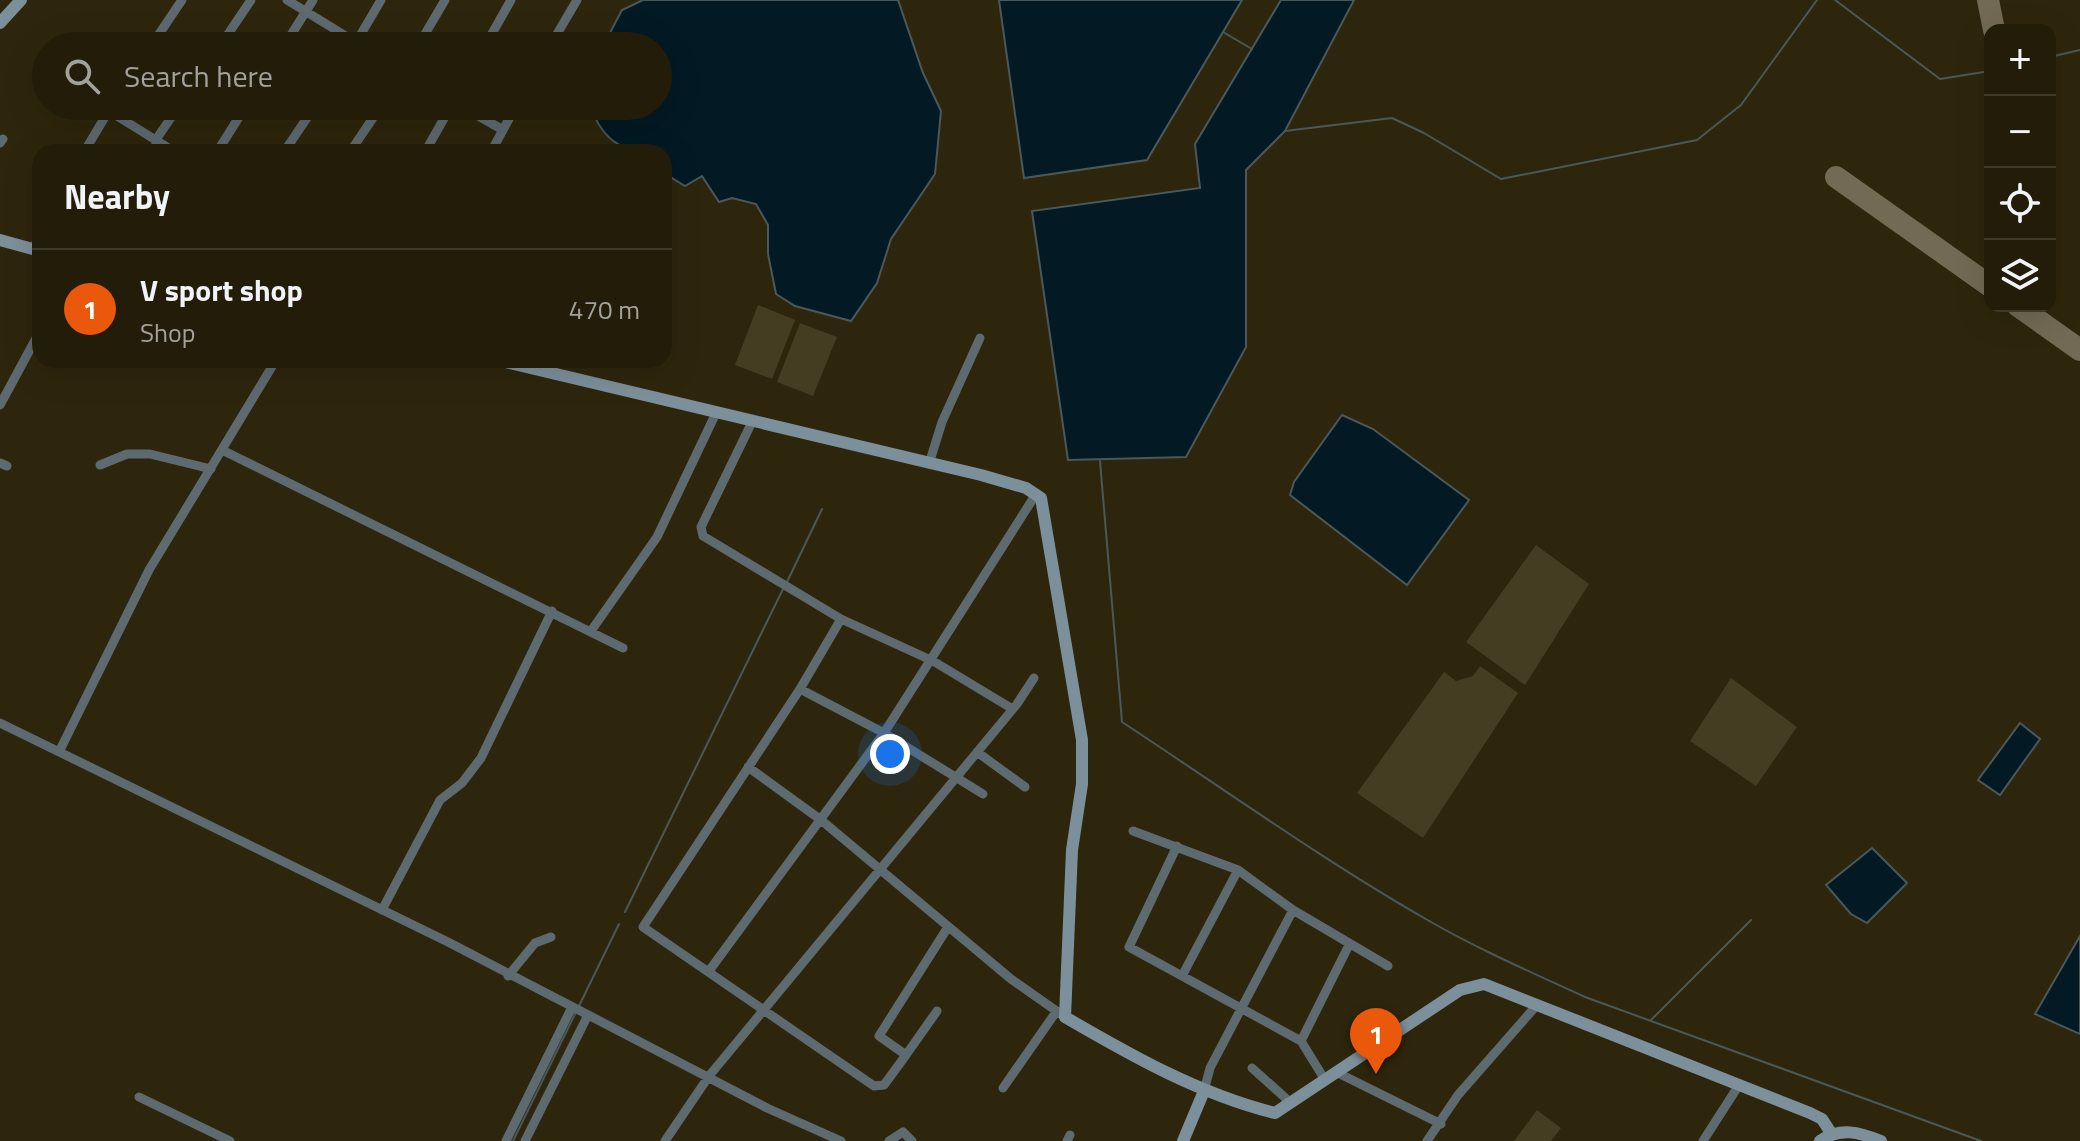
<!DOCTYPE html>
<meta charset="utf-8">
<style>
body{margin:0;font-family:"Titillium Web",sans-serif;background:#2a2512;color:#f1f3f6}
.controls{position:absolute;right:24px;top:24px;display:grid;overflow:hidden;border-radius:16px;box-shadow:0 8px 32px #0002}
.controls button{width:72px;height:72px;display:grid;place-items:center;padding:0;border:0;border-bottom:2px solid #3f3a2a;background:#221c09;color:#f1f3f6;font:40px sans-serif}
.you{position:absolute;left:890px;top:754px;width:28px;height:28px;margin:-20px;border:6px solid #fff;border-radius:50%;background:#1a73e8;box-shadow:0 0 0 12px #1a73e833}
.badge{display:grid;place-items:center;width:52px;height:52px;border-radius:50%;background:#ea580c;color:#fff;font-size:26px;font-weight:700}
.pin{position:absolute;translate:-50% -66px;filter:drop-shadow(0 2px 4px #0008)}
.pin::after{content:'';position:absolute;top:42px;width:28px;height:24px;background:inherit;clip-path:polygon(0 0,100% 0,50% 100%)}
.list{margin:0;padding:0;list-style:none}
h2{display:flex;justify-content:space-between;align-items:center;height:104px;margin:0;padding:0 32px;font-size:34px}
h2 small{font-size:26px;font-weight:400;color:#a2a19c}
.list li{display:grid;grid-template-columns:52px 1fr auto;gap:24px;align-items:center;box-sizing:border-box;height:120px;padding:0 32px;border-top:2px solid #3f3a2a}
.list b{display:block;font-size:30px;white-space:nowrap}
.list p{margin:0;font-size:26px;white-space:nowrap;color:#a2a19c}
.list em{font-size:26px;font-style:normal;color:#a2a19c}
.icon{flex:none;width:44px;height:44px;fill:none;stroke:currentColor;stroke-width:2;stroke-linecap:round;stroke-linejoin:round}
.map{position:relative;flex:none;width:2080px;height:1141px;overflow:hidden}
.search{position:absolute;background:#221c09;box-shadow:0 8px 32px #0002;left:32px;top:32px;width:640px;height:88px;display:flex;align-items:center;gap:20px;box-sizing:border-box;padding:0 28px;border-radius:44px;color:#a2a19c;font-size:30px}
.panel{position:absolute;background:#221c09;box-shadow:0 8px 32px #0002;left:32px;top:144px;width:640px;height:224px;border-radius:24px}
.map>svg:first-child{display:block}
.green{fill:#453d22}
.water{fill:#031923;stroke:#4a585a;stroke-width:2}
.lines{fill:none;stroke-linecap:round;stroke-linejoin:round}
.stream{stroke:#4a585a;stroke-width:2}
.taxiway{stroke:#726a54;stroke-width:22}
.street{stroke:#5d6a70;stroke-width:9}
.secondary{stroke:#7c909b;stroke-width:12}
</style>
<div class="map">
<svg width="2080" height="1141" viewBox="0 0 2080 1141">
<rect width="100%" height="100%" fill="#2e260c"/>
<path class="green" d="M758 305 795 320 772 379 735 365Z
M800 323 837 337 813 396 777 382Z
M1536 545 1589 584 1525 685 1466 642Z
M1480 666 1518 693 1423 838 1357 793 1444 672 1456 681 1473 676Z
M1731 678 1797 727 1756 786 1690 741Z
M1537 1110 1561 1128 1551 1141H1514Z"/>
<path class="water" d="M643 0H898L923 73 941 111 935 174 891 239 877 283 851 321 795 306 776 294 768 254V225L756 204 732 198 719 202 702 176 685 186 664 173V152C623 152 605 145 590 106H658V46H603L622 10Z
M999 0H1242L1147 160 1024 178Z
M1281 0H1354L1285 131 1246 170V347L1186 457 1068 460 1032 211 1200 188 1195 144Z
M1342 415 1373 429 1469 500 1407 585 1290 495 1294 482Z
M2020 723 2040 739 2000 795 1978 780Z
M1872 848 1907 883 1867 923 1851 914 1826 885Z
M2080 936V1034L2035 1014Z"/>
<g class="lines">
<path class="stream" d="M1835 0 1940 79 1990 71
M1223 32 1252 49
M2050 57 2080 50
M1285 131 1392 118 1424 133 1501 179 1697 140 1741 105 1817 0
M1100 461 1122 722C1224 789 1324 861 1431 922 1480 950 1533 973 1585 997L1981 1141
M786 584 822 509
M625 912 783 589
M579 1006 619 924
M1651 1020 1751 920
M513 1141 576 1012"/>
<path class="taxiway" d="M1988 0 1994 30
M1836 177 1990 286
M2018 306 2080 350"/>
<path class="street" d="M287 0 362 46
M151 46 182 0
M220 46 251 0
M284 46 313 0
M354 46 381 0
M418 46 445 0
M485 46 511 0
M550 46 577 0
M461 106 503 130
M109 111 175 152
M155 141 179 106
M0 143 3 139
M84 152 111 107
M217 152 246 106
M284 152 315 106
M350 152 381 106
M425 152 451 106
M491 152 516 106
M34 249 40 230
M0 405 40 331
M752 422 701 527 703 536 841 619 933 661 1011 708
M222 450 623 648
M0 463 7 466
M929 464 942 422 980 338
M100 465 127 454H150L211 469
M841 619 800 689 643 927 874 1086 884 1085 906 1055
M591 631 657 537 716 413
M800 689 884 733 983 794
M0 723 448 942 767 1108 841 1141
M59 752 149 570 276 360
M977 752 1025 787
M748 767 821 820 1011 979 1065 1017
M1133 831 1238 870 1293 910 1388 966
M1177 846 1129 947 1301 1041 1325 1080
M382 910 440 800 462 783 481 758 552 611
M709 971 884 733 1036 494
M508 976 535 943 551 937
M1182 976 1238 870
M937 1011 906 1055 879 1036 948 927
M1301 1041 1349 945
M1252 1068 1291 1103
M1336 1072 1441 1124
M1003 1088 1056 1012
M1204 1091 1210 1068 1293 910
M139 1097 230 1141
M506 1141 571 1009
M525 1141 587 1017
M665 1141 709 1076 1017 704 1034 678
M889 1141 903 1132 912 1141
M1067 1141 1070 1135
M1427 1141 1458 1095 1536 1006
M1703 1141 1739 1085"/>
<path class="secondary" d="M0 23 21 0
M0 240 40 251
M497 360 981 475 1026 488 1041 498 1082 740V784L1072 850 1065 1017C1132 1056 1199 1094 1275 1113L1460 990 1484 984 1810 1113 1822 1119 1831 1133
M1183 1141 1204 1091
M1820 1141C1840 1127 1859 1132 1881 1141"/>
</g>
</svg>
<div class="controls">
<button>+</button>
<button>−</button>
<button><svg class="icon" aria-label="locate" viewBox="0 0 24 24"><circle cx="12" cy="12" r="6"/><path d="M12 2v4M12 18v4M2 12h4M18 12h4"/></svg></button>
<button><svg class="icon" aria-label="layers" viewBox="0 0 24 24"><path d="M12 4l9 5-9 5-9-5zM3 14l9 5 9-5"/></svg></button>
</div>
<div class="you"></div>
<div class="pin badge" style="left:1376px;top:1074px">1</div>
<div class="search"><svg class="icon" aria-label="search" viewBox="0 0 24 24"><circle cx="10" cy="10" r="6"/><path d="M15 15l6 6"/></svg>Search here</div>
<section class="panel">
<h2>Nearby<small></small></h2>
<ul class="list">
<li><span class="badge">1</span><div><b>V sport shop</b><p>Shop</p></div><em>470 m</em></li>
</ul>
</section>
</div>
